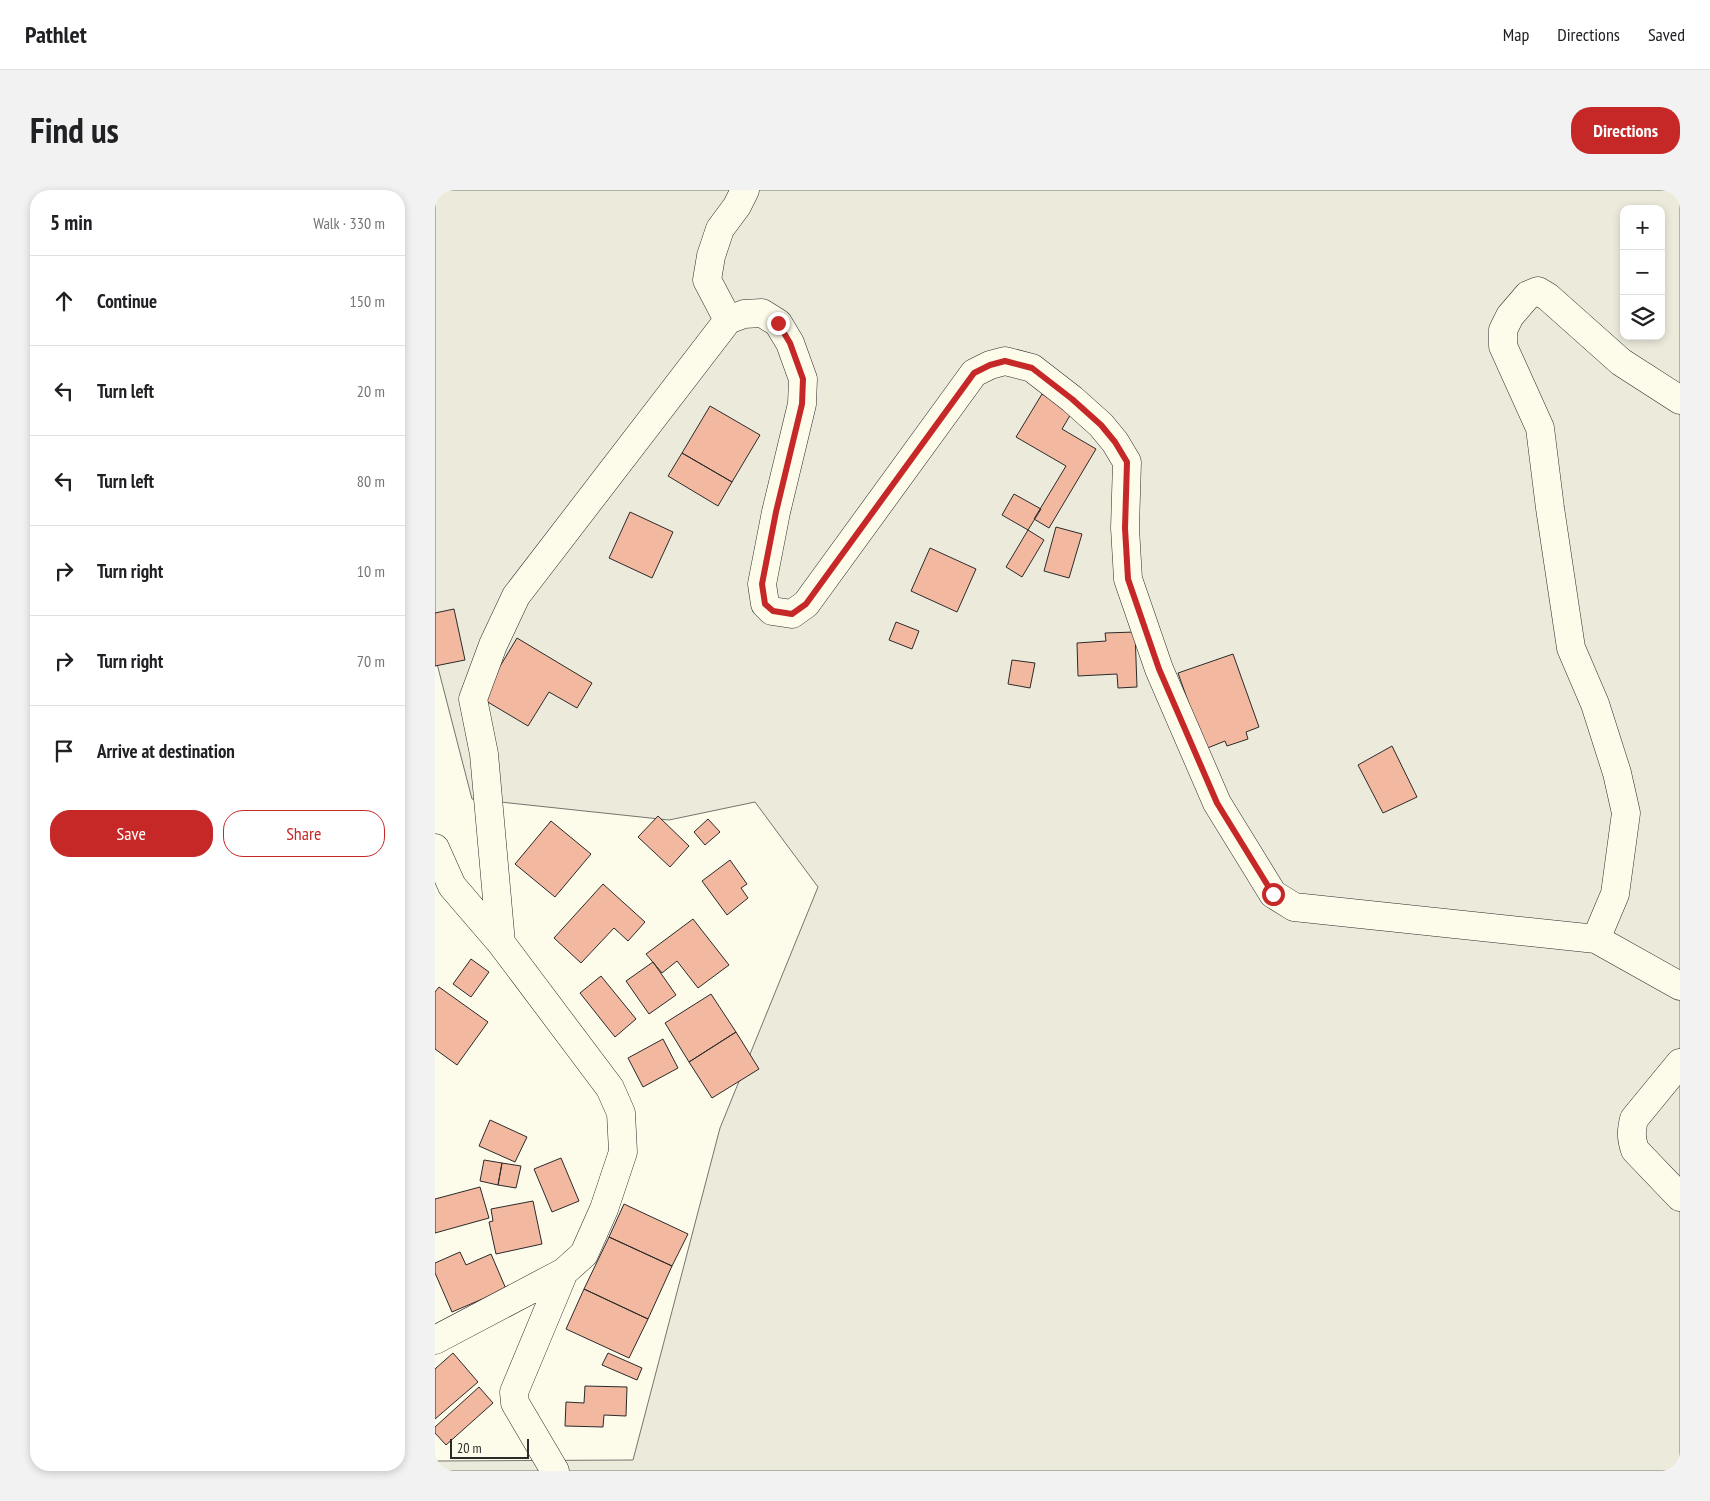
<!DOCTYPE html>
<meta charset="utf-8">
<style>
body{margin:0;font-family:"PT Sans Narrow",sans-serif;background:#f2f2f2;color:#202124}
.controls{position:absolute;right:15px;top:15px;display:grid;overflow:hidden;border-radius:10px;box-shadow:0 2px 8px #0003}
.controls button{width:45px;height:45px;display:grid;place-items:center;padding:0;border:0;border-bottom:1px solid #e0e0e0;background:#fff;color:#202124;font:25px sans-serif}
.scale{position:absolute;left:15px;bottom:12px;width:79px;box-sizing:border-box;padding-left:5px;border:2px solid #2b2b2b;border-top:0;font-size:14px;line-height:18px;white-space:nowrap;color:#2b2b2b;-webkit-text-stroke:4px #fdfbea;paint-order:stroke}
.stop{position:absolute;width:15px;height:15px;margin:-11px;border:4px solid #c62828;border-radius:50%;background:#fff}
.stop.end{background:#c62828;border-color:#fff;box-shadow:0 1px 5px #0008}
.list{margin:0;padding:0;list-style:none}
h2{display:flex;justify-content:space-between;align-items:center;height:65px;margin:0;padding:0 20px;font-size:21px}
h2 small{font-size:16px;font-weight:400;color:#757577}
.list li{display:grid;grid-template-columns:32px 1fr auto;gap:15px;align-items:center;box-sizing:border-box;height:90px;padding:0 20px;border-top:1px solid #e0e0e0}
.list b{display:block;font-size:19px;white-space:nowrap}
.list em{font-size:16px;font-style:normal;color:#757577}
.actions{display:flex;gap:10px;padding:15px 20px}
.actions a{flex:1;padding:11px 0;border:1px solid #c62828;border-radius:20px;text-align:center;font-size:18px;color:#c62828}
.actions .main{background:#c62828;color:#fff}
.icon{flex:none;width:28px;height:28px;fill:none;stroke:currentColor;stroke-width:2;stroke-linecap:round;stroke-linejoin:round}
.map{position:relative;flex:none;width:1245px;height:1281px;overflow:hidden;border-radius:20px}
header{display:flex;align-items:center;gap:30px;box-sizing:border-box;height:70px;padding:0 25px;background:#fff;border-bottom:1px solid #e0e0e0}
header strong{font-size:24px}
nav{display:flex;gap:28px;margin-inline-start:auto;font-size:18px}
.intro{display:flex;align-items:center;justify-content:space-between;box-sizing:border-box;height:120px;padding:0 30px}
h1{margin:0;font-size:35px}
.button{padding:12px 22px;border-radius:20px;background:#c62828;color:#fff;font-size:18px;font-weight:700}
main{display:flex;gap:30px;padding:0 30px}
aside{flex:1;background:#fff;border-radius:20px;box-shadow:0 2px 8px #0003}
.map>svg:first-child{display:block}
.green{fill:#ecebdb;stroke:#74746e;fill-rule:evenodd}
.building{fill:#f2b8a0;stroke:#2b2b2b}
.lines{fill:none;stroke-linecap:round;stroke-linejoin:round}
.minor-casing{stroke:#2b2b2b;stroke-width:29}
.minor{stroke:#fdfbea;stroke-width:28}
.route{stroke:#c62828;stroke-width:6}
</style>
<header>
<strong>Pathlet</strong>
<nav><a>Map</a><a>Directions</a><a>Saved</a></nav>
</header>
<div class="intro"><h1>Find us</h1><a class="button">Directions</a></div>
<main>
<aside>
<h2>5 min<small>Walk · 330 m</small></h2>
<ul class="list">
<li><svg class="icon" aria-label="ahead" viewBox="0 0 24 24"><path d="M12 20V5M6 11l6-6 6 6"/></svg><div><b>Continue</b></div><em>150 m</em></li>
<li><svg class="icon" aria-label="left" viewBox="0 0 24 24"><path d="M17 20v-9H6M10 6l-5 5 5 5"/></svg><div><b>Turn left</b></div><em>20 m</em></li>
<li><svg class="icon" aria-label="left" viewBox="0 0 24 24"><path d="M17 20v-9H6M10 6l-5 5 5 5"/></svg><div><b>Turn left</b></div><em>80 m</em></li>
<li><svg class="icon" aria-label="right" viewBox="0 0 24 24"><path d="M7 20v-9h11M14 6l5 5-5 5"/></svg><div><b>Turn right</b></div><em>10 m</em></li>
<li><svg class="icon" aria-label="right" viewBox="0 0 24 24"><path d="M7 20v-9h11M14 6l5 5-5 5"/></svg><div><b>Turn right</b></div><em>70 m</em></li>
<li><svg class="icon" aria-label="arrive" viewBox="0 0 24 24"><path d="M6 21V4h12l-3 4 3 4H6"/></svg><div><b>Arrive at destination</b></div></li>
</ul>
<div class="actions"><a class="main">Save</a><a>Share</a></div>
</aside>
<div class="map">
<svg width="1245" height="1281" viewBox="0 0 1245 1281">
<rect width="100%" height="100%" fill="#fdfbea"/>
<path class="green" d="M0 0H1245V1281H0V1271L198 1270 285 938 383 697 320 612 234 630 37 609 0 466ZM1189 19H1226V146H1189Z"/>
<path class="building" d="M607 204 637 222 627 239 661 259 614 338 599 329 631 276 581 247Z
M275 216 325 245 297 292 247 263Z
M247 263 297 292 283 316 233 286Z
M579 304 606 319 593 340 567 325Z
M195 322 238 342 217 388 174 368Z
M621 337 647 344 634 388 609 381Z
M593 340 609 350 587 387 571 377Z
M495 358 541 379 522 422 476 401Z
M19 419 30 470 0 476V423Z
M461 432 484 441 477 459 454 450Z
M700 442 702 497 683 498 682 484 643 486 642 453 671 451 670 443Z
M82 448 157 493 142 518 114 502 93 536 46 508Z
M798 464 824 537 811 542 813 549 792 556 790 551 770 559 743 483Z
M577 470 600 473 595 498 573 494Z
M957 556 982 607 948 623 923 575Z
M223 626 254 656 235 677 203 647Z
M273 629 285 642 270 655 259 642Z
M116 631 156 664 120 707 80 674Z
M295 670 312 694 306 698 313 708 292 725 267 691Z
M168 694 210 732 193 751 179 738 146 773 119 748Z
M258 729 294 775 263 798 242 771 227 783 211 764Z
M36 769 54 782 36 807 18 794Z
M218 772 241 805 214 824 191 791Z
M166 786 201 829 180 847 145 803Z
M4 797 53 832 22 875 0 859V802Z
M276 804 301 842 254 872 230 833Z
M301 842 324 879 277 908 254 872Z
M228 849 243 878 208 897 193 868Z
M55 930 92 947 80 972 44 956Z
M126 968 144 1011 117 1022 99 979Z
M49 970 67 973 63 995 45 991Z
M67 973 86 976 81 998 63 995Z
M45 997 54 1028 0 1043V1009Z
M98 1011 107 1054 61 1064 54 1032 58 1031 56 1019Z
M189 1014 253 1044 237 1076 174 1047Z
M174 1047 237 1076 213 1129 149 1099Z
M25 1062 31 1075 56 1064 71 1099 17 1122 0 1083V1073Z
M149 1099 213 1129 194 1168 131 1139Z
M18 1163 43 1192 0 1229V1179Z
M173 1163 207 1178 202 1190 167 1175Z
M150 1196 192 1197 191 1226 169 1225 168 1237 130 1236 131 1212 149 1213Z
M44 1197 58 1213 11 1255 0 1243V1237Z"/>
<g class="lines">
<defs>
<path id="minor" d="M293 130 272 90 276 66 285 39 302 16 310 0
M0 658 17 696 66 753 175 898 186 923 188 962 169 1019 149 1064 129 1082 0 1150
M1161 749 1180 704 1191 623 1182 583 1160 514 1136 458 1115 318 1105 238 1068 156V140L1075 126 1093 105 1103 101 1113 107 1186 172 1245 210
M66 753 49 564 38 509 58 455 81 406 293 130 309 124 327 123 343 133 355 153 368 189 367 214 341 322 327 394 330 414 337 421 357 424 371 414 539 183 555 175 570 171 597 178 637 209 666 235 680 252 692 272 690 338 693 389 724 479 782 613 838 704 859 717 1161 749 1245 796
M1245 873 1199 929C1196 941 1196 948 1200 960L1245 1007
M120 1281 80 1213 79 1202 129 1082"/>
</defs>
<use href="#minor" class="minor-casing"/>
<use href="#minor" class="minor"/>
</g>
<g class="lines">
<path class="route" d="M343 133 355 153 368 189 367 214 341 322 327 394 330 414 338 421 357 424 371 414 539 183 555 175 570 171 597 178 637 209 666 235 680 252 692 272 690 338 693 389 724 479 782 613 838 704"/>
</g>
</svg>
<div class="controls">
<button>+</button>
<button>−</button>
<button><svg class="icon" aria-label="layers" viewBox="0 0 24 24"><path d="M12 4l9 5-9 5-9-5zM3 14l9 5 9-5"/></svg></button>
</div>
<div class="scale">20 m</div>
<div class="stop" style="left:838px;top:704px"></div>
<div class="stop end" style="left:343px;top:133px"></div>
</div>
</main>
